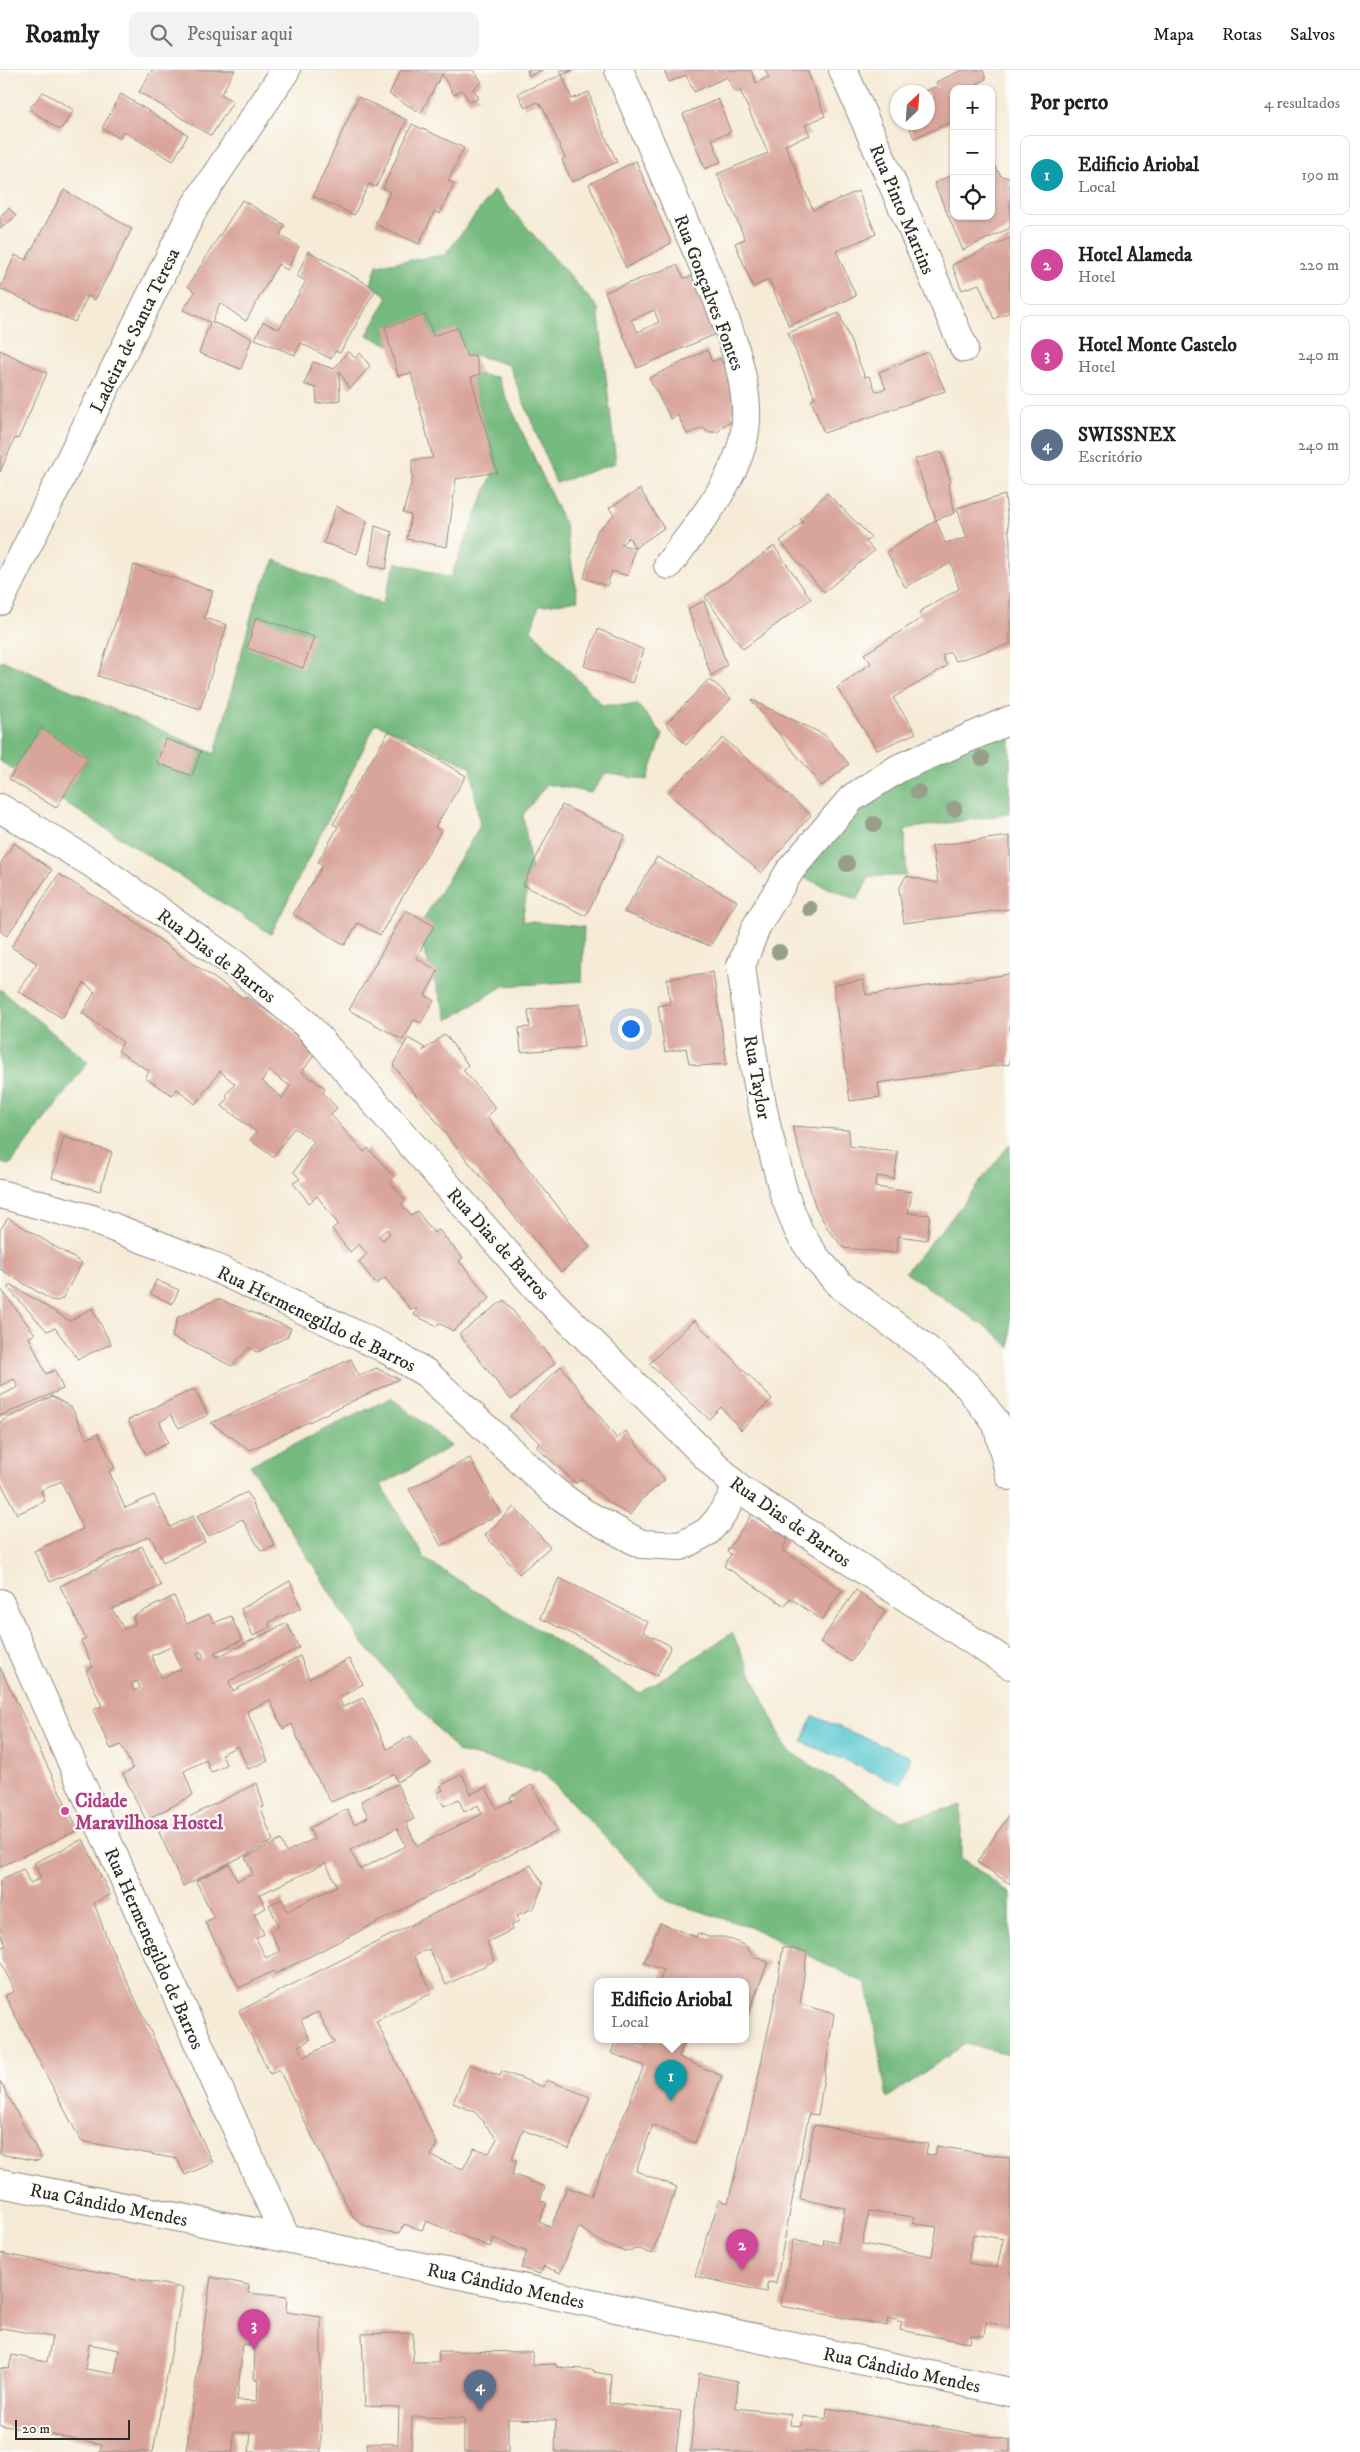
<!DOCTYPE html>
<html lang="pt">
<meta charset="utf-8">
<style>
body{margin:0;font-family:"IM FELL DW Pica",serif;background:#f2f2f2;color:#202124}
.controls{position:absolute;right:15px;top:15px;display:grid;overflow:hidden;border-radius:10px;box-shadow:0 1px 4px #0004}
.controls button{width:45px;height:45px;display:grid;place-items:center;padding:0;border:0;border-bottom:1px solid #e0e0e0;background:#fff;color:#202124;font:25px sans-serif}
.compass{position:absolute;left:890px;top:15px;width:45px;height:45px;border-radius:50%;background:#fff;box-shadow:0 1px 4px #0004;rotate:25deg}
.scale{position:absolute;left:15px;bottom:12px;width:115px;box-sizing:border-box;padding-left:5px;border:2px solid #2b2b2b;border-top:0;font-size:14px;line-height:18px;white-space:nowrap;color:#2b2b2b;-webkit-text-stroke:4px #fdfcf7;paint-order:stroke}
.you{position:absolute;left:630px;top:958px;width:18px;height:18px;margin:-12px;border:4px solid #fff;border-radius:50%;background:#1a73e8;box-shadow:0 0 0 8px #1a73e833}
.badge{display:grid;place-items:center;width:32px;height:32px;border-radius:50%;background:#d93025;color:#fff;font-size:16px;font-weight:700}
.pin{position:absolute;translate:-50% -41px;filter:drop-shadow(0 1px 2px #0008)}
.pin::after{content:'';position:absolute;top:26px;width:18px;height:15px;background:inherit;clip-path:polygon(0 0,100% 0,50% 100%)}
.popup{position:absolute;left:594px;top:1908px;width:155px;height:65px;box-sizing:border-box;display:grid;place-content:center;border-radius:10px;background:#fff;filter:drop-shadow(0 1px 4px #0005);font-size:16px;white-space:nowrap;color:#757577}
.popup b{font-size:19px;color:#202124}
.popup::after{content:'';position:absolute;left:50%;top:100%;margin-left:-10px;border:10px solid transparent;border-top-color:#fff}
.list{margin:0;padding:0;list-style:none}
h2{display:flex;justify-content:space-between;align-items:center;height:65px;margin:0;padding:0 20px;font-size:21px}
h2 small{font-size:16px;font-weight:400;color:#757577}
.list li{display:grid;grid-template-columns:32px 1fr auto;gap:15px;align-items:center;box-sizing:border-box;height:80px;margin:0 10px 10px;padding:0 10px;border:1px solid #e0e0e0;border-radius:10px}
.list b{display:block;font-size:19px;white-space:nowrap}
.list p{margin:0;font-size:16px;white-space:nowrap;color:#757577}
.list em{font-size:16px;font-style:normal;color:#757577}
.icon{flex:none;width:28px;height:28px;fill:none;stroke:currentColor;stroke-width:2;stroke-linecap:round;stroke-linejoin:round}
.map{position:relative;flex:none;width:1010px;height:2382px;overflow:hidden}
header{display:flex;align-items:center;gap:30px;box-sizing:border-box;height:70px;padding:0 25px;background:#fff;border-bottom:1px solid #e0e0e0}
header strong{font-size:24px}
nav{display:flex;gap:28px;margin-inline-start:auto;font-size:18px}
.search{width:350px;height:45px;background:#f2f2f2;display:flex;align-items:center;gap:12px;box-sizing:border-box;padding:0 18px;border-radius:10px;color:#757577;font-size:19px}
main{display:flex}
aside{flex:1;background:#fff}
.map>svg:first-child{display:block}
.forest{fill:#75ba7e;stroke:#507254}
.water{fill:#5dcad3;stroke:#447a7f}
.building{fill:#d9a49a;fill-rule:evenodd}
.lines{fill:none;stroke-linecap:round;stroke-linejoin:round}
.pedestrian-casing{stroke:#908b81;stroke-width:30}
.minor-casing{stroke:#908b81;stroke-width:30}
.pedestrian{stroke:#fff;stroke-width:28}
.minor{stroke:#fff;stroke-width:28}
.tree{fill:#979f89}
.hotel-dot{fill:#d1479c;stroke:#fdfcf7;stroke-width:2}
.labels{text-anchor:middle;stroke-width:4.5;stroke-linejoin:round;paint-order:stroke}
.street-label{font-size:19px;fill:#2b2b2b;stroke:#fdfcf7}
.hotel-label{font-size:19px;font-weight:bold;fill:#b23c85;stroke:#fdfcf7;text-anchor:start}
</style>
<header>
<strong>Roamly</strong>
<div class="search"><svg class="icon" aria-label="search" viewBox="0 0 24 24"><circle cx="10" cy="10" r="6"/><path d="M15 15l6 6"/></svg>Pesquisar aqui</div>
<nav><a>Mapa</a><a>Rotas</a><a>Salvos</a></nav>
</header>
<main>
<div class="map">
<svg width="1010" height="2382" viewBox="0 0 1010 2382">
<rect width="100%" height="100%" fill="#fdfcf7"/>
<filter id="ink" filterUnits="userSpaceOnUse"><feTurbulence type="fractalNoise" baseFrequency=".02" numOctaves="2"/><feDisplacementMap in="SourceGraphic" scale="10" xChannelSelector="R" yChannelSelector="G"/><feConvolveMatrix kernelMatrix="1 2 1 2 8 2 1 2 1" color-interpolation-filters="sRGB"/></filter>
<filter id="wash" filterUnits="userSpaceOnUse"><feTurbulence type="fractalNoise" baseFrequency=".0096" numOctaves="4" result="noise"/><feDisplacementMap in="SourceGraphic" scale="20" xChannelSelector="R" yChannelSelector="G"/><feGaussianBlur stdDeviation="1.12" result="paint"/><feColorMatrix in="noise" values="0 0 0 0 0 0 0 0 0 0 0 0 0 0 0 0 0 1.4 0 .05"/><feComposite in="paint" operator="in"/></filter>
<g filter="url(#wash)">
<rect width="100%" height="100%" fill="#f6ebd7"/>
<path class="forest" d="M494 120 598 238 616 393 556 413 509 295 475 285 424 291 367 265 388 227 371 214 377 195 445 185Z
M465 303 497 307 565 455 578 530 539 536 531 560 602 635H638L663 665 647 710 606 703 591 723 547 714 523 745 531 798 522 851 584 857 582 911 503 916 448 950 417 860 480 756 471 697 376 653 271 864 0 691V593L2 590 215 684 255 532 275 490 382 534 396 492 450 508 496 395Z
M1010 644V744L905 759 906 806H870L857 830 792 803 875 706Z
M0 919 88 992 10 1095 0 1093Z
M1010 1074V1278L996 1264 905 1202 950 1150Z
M391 1328 452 1376 381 1415 426 1490 640 1623 732 1563 787 1680 901 1751 961 1735V1788L1010 1823V1984L965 1974 887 2028 867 1914 753 1858 667 1831 541 1701 458 1682 360 1570 250 1395Z"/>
<path class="water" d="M813 1646 911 1687 900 1714 802 1672Z"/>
<g id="blocks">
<path class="building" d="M152 0H235L221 24 233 32 211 66 139 22Z
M401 0H473L482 12 473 19 479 28 470 32 461 20 454 25 442 4 421 43 389 24Z
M527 0H542L529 6Z
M560 0H573L562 5 572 29 589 22 596 46 617 92 572 112 562 90 565 88 544 40 538 32 525 38 518 23 562 5Z
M664 0H751L756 13 769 7 765 0H807L825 46 805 55 810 65 785 75 813 140 858 121 876 164 836 181 856 226 789 256 769 210 753 217 735 173 745 169 717 104 768 83 740 20 735 22 727 7 694 22 686 5 669 12Z
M962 0H983L986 9 978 13 981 19H954V51L914 68 907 52H928V22H922L938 16 936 12Z
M43 22 74 40 60 60 29 39Z
M121 24 188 65 173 91 123 61 119 68 102 58Z
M358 27 407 50 376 117 369 114 354 145 313 126Z
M718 29 731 62 712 69 721 92 705 99 683 44Z
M412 54 464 78 448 111 454 113 440 144 435 141 419 174 375 154 390 122 383 118Z
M636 91 671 173 626 198 589 114Z
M991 91 1001 106 1010 108V158L963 180 934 113 954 104V146H991Z
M64 120 132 159 95 230 88 226 75 252 0 219 15 185 26 190Z
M242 130 285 155 280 165 299 177 287 200 278 194 246 251 220 233 212 252 252 268 241 299 199 283 210 252 183 240 195 222 188 216Z
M9 138 16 146 0 159V146Z
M1010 168V242L994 249 979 214 962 220 952 195Z
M308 181 376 219 340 283 335 281 331 289 301 273 295 285 255 269 263 252 279 259 306 211 297 206Z
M677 195 684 208 693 206 718 263 637 298 605 222ZM654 240 659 252 638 262 631 250Z
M839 243 865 307 869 306 876 321 886 319 879 302 928 282 945 321 824 363 811 330 815 328 788 263Z
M426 245 433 266 457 258 467 287 475 285 480 304 471 307 497 402 456 409 447 477 407 469 411 445 403 443 412 410V390L433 388 411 303 398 306 385 257Z
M0 280 47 303 18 369 15 368 0 402Z
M707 280 712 292 720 288 745 338 732 342 735 350 723 356 718 362H708L703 358 687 364 678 345 671 349 649 308Z
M348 281 355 288 360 283 370 296 350 319 339 301 340 330 317 334 316 318 304 314 313 292 334 299Z
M941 382 951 413 948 414 955 443 936 450 915 389Z
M640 419 664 458 635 478 629 467 621 475 635 478 628 506 612 501 607 516 584 508 597 461 614 445 609 438Z
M827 423 871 467 866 472 874 481 824 522 780 471 803 452 800 449Z
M1005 425 1010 473V574L956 591 950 582 942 586 947 596 893 628 916 663 877 680 837 618 871 593 864 584 922 548 919 542 959 519 951 493 905 517 887 482 936 450 945 473 967 468 957 438Z
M336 436 367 451 357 484 324 473Z
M375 456 392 462 386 499 369 496Z
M774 476 811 529 743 579 705 527Z
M134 495 213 521 204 548 227 555 200 639 98 606Z
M704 531 727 595 711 606 688 539Z
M256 547 314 567 303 598 247 578Z
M598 559 644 580 632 613 584 596Z
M708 610 716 614 731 629 686 675 666 654Z
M751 630 825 665 849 694 822 716Z
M41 658 88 688 56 738 9 709Z
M389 661 466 706 435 757 441 761 380 865 358 853 345 875 293 844 323 795 318 792 338 757 333 754Z
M723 668 811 745 761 803 668 723Z
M165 669 201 681 192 706 157 693Z
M562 735 625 765 586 846 523 815Z
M1010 766V839L904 853 899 819 906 806 938 813 932 776Z
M14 773 52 800 7 866 0 861V794Z
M657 787 737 831 710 876 624 842Z
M59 804 133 850 180 885 245 929 247 927 284 953 314 985 302 1002 325 1018 323 1023 337 1038 331 1045 364 1082 368 1078 394 1107 390 1112 405 1130 401 1134 411 1145 417 1141 434 1163 439 1160 463 1188 459 1191 490 1228 453 1261 439 1253 437 1256 414 1245 417 1239H410L385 1208 376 1214 359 1192 367 1184 359 1174 350 1182 332 1159 338 1154 317 1126 309 1133 293 1113 300 1109 294 1102 314 1071 294 1058 273 1087 250 1070 256 1062 222 1036 228 1027 226 1025 235 1014 220 1001 195 1034 177 1019 172 1025 145 1008 149 1001 118 981 123 972 82 943 95 922 84 913 62 948 18 921 37 893 11 877ZM269 1001 290 1016 282 1028 262 1011ZM387 1159 390 1164 383 1170 379 1166Z
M406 840 434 856 416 888 438 901 425 925 434 930 421 953 414 950 403 970 349 940Z
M713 902 727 994 698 996 689 993 686 978 665 982 658 936 670 934 667 909Z
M1010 904V994L878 1013 880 1027 850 1031 833 915 863 910 866 925Z
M580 934 584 977 521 982 519 958 530 957 528 940Z
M445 964 468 995 463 1000 496 1038 487 1047 590 1177 561 1202 457 1078 393 995 408 968 425 978 423 981Z
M792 1056 849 1060 850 1076 898 1082 894 1109 877 1106 875 1117 912 1122 908 1143 930 1145 927 1170 898 1166 897 1183 844 1178 829 1161 815 1136Z
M64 1067 112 1082 100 1121 52 1108Z
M8 1148 82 1193 62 1229 57 1231 51 1230 0 1199V1160Z
M156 1210 179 1220 172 1234 151 1224Z
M10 1214 70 1251 92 1238 111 1274 78 1289 55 1258 47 1261 8 1218Z
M0 1218 35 1264 29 1267 46 1304 55 1300 63 1319 0 1346V1326L18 1317 14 1309 0 1316Z
M218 1229 291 1258 287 1267 257 1282 249 1278 232 1296 172 1267 178 1247Z
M504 1230 555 1293 511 1330 459 1264Z
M694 1250 772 1329 741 1360 721 1337 709 1349 649 1294Z
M351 1289 359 1306 376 1298 399 1309 250 1380 211 1353Z
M561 1296 617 1369 626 1361 665 1410 641 1430 630 1445 607 1431 583 1409 576 1413 536 1377 540 1373 510 1346Z
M194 1319 208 1345 179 1358 171 1345 160 1352 168 1373 146 1384 128 1350Z
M52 1326 72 1338 87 1369 98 1363 115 1398 109 1401 125 1438 154 1425 170 1457 193 1446 205 1472 163 1492 150 1466 50 1512 34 1481 83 1459 61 1411 41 1421 45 1431 17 1444 0 1411V1352Z
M470 1388 501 1443 441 1476 409 1419Z
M247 1422 275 1476 261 1481 242 1449 208 1466 197 1446Z
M514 1437 550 1477 519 1504 485 1465Z
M752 1444 788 1469 782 1480 842 1520 822 1550 790 1528 785 1536 724 1496 731 1484 727 1481Z
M142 1476 161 1516 112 1539 124 1559 135 1554 133 1546 174 1526 187 1554 209 1544 214 1553 231 1546 242 1570 214 1583 217 1587 287 1553 299 1578 229 1611 233 1621 300 1586 309 1609 349 1589 363 1614 339 1628 343 1637 363 1628 387 1679 411 1666 431 1694 397 1712 394 1704 331 1732 306 1688 292 1654 283 1659 270 1630 247 1641 268 1691 248 1699 238 1676 222 1684 226 1695 211 1703 206 1690 184 1701 193 1725 146 1750 123 1704 133 1699 121 1675 111 1679 93 1640 102 1636 86 1600 93 1597 81 1571 86 1569 60 1516ZM171 1577 181 1599 162 1608 151 1586ZM201 1581 204 1587 200 1590 197 1583ZM137 1611 140 1618 134 1621 131 1614Z
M559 1508 648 1552 643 1562 671 1576 657 1606 540 1548Z
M290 1511 301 1538 269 1552 270 1557 253 1566 241 1539Z
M856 1520 886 1541 851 1592 820 1572Z
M0 1597 78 1760 0 1797Z
M462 1704 471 1724 486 1717 496 1738 512 1731 510 1727 532 1715 557 1761 275 1904 273 1901 239 1918 205 1852 214 1848 196 1811 229 1794 237 1811 253 1804 245 1787 281 1770 286 1782 314 1769 309 1758 347 1739 354 1754 368 1747 361 1731 397 1714 414 1749 406 1753 417 1776 482 1744 478 1735 464 1742 459 1729 444 1736 437 1723 443 1720 440 1716ZM397 1758 406 1776 360 1799 350 1780ZM326 1793 337 1816 287 1841 282 1829 269 1835 279 1856 270 1861 280 1881 266 1888 256 1868 264 1864 254 1844 266 1838 259 1825Z
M257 1713 264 1737 261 1738 273 1771 183 1816 159 1762Z
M1010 1744V1814L977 1792Z
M83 1769 110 1825 94 1833 109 1874 213 2093 185 2105 177 2089 81 2071 5 1926 14 1921 0 1889V1878L6 1875 0 1863V1810L23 1799 30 1813 41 1808 34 1793Z
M531 1795 543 1814 534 1838 517 1845 519 1851 511 1856 512 1860 487 1872 494 1891 446 1915 429 1879 414 1886 432 1923 376 1951 437 2074 431 2086 463 2099 474 2078 489 2083 497 2069 475 2042 453 2033 469 1994 500 2006 502 2001 544 2017 547 2010 590 2027 569 2079 523 2060 512 2089 517 2091 512 2104 545 2117 540 2130 547 2133 539 2152 551 2157 567 2117 591 2126 644 1996 611 1983 616 1970H628L642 1976 644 1970H685L679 1987 722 2006 695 2073 653 2055 636 2101 677 2117 652 2184 640 2179 623 2181 604 2174 579 2157 560 2203 544 2196 540 2204 521 2198 527 2182 493 2168 490 2177 426 2151 422 2160 404 2154 400 2163 381 2161 363 2155 353 2146 346 2134 279 2000 270 2004 239 1941ZM318 1942 334 1972 304 1987 298 1976 310 1970 301 1950Z
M660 1853 696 1867 698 1863 708 1867H725L746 1876 754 1887 768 1892 745 1953V1912H659L664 1900 644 1893Z
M783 1877 807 1882 800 1934 834 1944 818 2045 809 2044 776 2213 768 2212 766 2222 695 2206 719 2130 728 2133 753 2032 775 1928Z
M0 2011 41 2088 38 2091 0 2084Z
M814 2055 928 2074 926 2084 935 2085 937 2076 1010 2088V2257L986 2252 984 2266 971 2265 970 2273 900 2260 902 2252 888 2248 887 2256 781 2236 793 2170 823 2176 824 2169 838 2172 845 2138 800 2129ZM869 2141 914 2147 913 2153 937 2157 932 2186 862 2174ZM973 2164 1003 2169 997 2198 968 2193Z
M0 2183 183 2218 153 2382H100L102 2374 0 2355V2298L9 2299 12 2285 47 2292 52 2267 2 2258 0 2261ZM89 2274 119 2280 115 2304 85 2299Z
M211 2207 249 2215 248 2223 287 2227 286 2242 321 2247V2382H249L251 2363 234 2362 233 2382H186ZM243 2274 255 2275 254 2309 258 2310 257 2331 237 2330Z
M413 2263V2292H439V2281L533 2282V2295L556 2294V2297L594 2300V2302L611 2305 609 2333 681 2341 676 2382H555L556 2350 508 2349V2382H464V2348L412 2347 411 2382H368L367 2373 398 2374 399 2337 365 2336 362 2264Z
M699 2303 738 2311 736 2338 791 2344 790 2355 802 2356 803 2346 826 2349 827 2338 1010 2370V2382H690Z"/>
</g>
</g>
<g filter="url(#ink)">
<use href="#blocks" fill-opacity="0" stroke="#908b81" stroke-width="1"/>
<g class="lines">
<defs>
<path id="pedestrian" d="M843 0 964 278"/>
<path id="minor" d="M619 0C640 50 662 100 683 149 708 207 754 300 745 361 738 408 696 458 668 495
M0 531 195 136 286 0
M1010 650 899 698 852 728 791 799 756 857 741 896 754 994 767 1059 784 1124 799 1162 816 1188 840 1215 932 1283 968 1316 997 1354 1010 1406
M0 738 93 794 237 896 307 955 536 1217 738 1418 1010 1595
M0 1124 92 1149 207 1194 384 1278 426 1303 555 1422 584 1443 641 1474 681 1476 707 1462 718 1450 738 1418
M0 1533 286 2168
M0 2113 286 2168 1010 2322"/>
</defs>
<use href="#pedestrian" class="pedestrian-casing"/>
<use href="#minor" class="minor-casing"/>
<use href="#pedestrian" class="pedestrian"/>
<use href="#minor" class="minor"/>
</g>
<g class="tree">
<circle cx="982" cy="688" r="8"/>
<circle cx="918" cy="722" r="8"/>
<circle cx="954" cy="739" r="8"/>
<circle cx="874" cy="754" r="8"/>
<circle cx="847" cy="794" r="8"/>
<circle cx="810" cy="839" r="8"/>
<circle cx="779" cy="882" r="8"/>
</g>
</g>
<circle class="hotel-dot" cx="65" cy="1741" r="5"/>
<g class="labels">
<g class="street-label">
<text transform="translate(903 139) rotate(67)" y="7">Rua Pinto Martins</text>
<text transform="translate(710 222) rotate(69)" y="7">Rua Gonçalves Fontes</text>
<text transform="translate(134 260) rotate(-64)" y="7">Ladeira de Santa Teresa</text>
<text transform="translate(217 885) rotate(37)" y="7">Rua Dias de Barros</text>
<text transform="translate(758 1007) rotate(80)" y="7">Rua Taylor</text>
<text transform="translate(499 1173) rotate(48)" y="7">Rua Dias de Barros</text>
<text transform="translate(317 1248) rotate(26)" y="7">Rua Hermenegildo de Barros</text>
<text transform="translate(791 1451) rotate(35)" y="7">Rua Dias de Barros</text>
<text transform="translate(155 1878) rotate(66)" y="7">Rua Hermenegildo de Barros</text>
<text transform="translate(109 2134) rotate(11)" y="7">Rua Cândido Mendes</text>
<text transform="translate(506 2215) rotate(12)" y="7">Rua Cândido Mendes</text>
<text transform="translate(902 2299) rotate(12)" y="7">Rua Cândido Mendes</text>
</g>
<g class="hotel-label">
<text x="75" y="1737">Cidade<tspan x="75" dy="22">Maravilhosa Hostel</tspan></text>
</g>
</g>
</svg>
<div class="controls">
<button>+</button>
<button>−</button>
<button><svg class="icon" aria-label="locate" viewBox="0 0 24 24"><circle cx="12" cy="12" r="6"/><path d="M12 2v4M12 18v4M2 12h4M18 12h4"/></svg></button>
</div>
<svg class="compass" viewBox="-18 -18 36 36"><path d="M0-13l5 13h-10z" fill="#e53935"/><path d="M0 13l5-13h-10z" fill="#757577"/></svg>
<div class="scale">20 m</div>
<div class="you"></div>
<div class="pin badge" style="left:671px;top:2031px;background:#0f9aa8">1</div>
<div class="popup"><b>Edificio Ariobal</b>Local</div>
<div class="pin badge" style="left:742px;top:2200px;background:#d1479c">2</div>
<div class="pin badge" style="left:254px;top:2280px;background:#d1479c">3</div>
<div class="pin badge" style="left:480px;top:2341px;background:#5c6f8a">4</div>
</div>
<aside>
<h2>Por perto<small>4 resultados</small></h2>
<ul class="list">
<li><span class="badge" style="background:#0f9aa8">1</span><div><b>Edificio Ariobal</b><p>Local</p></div><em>190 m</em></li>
<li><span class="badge" style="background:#d1479c">2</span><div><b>Hotel Alameda</b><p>Hotel</p></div><em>220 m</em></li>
<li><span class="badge" style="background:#d1479c">3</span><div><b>Hotel Monte Castelo</b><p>Hotel</p></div><em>240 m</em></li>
<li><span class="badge" style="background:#5c6f8a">4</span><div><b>SWISSNEX</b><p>Escritório</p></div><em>240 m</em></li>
</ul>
</aside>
</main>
